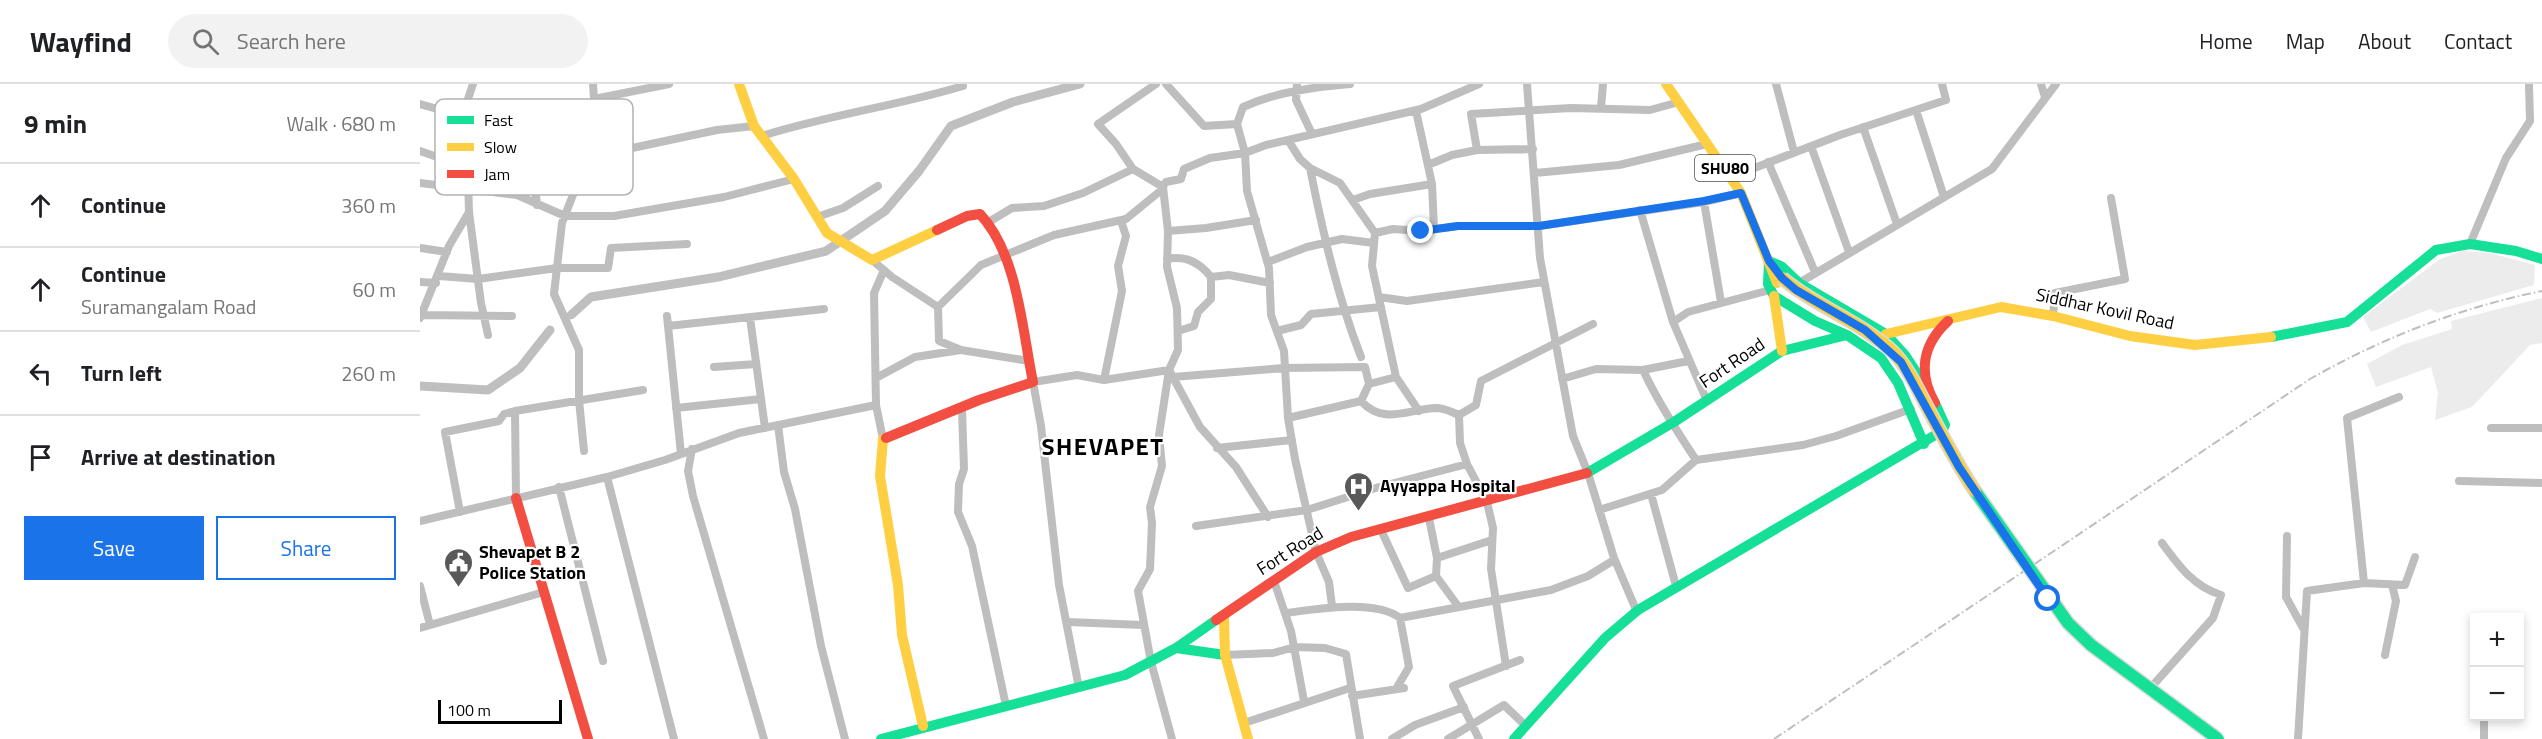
<!DOCTYPE html>
<meta charset="utf-8">
<style>
body{margin:0;font-family:"Titillium Web",sans-serif;background:#f2f2f2;color:#202124}
.controls{position:absolute;right:18px;bottom:18px;display:grid;overflow:hidden;border-radius:0px;box-shadow:0 3px 9px #0003}
.controls button{width:54px;height:54px;display:grid;place-items:center;padding:0;border:0;border-bottom:2px solid #e0e0e0;background:#fff;color:#202124;font:30px sans-serif}
.scale{position:absolute;left:18px;bottom:15px;width:124px;box-sizing:border-box;padding-left:6px;border:3px solid #000;border-top:0;font-size:16px;line-height:21px;white-space:nowrap;color:#000;-webkit-text-stroke:4px #fff;paint-order:stroke}
.stop{position:absolute;width:18px;height:18px;margin:-14px;border:4px solid #1a73e8;border-radius:50%;background:#fff}
.stop.end{background:#1a73e8;border-color:#fff;box-shadow:0 2px 6px #0008}
.list{margin:0;padding:0;list-style:none}
h2{display:flex;justify-content:space-between;align-items:center;height:78px;margin:0;padding:0 24px;font-size:26px}
h2 small{font-size:20px;font-weight:400;color:#757577}
.list li{display:grid;grid-template-columns:39px 1fr auto;gap:18px;align-items:center;box-sizing:border-box;height:84px;padding:0 24px;border-top:2px solid #e0e0e0}
.list b{display:block;font-size:22px;white-space:nowrap}
.list p{margin:0;font-size:20px;white-space:nowrap;color:#757577}
.list em{font-size:20px;font-style:normal;color:#757577}
.actions{display:flex;gap:12px;padding:18px 24px}
.actions a{flex:1;padding:14px 0;border:2px solid #1a73e8;border-radius:0px;text-align:center;font-size:21px;color:#1a73e8}
.actions .main{background:#1a73e8;color:#fff}
.icon{flex:none;width:33px;height:33px;fill:none;stroke:currentColor;stroke-width:2;stroke-linecap:round;stroke-linejoin:round}
.map{position:relative;flex:none;width:2122px;height:655px;overflow:hidden}
header{display:flex;align-items:center;gap:36px;box-sizing:border-box;height:84px;padding:0 30px;background:#fff;border-bottom:2px solid #e0e0e0}
header strong{font-size:28px}
nav{display:flex;gap:33px;margin-inline-start:auto;font-size:21px}
.search{width:420px;height:54px;background:#f2f2f2;display:flex;align-items:center;gap:15px;box-sizing:border-box;padding:0 21px;border-radius:33px;color:#757577;font-size:22px}
main{display:flex}
aside{flex:1;background:#fff}
.map>svg:first-child{display:block}
.green{fill:#ececec}
.lines{fill:none;stroke-linecap:round;stroke-linejoin:round}
.canal{stroke:#bfbfbf;stroke-width:9}
.street{stroke:#bebebe;stroke-width:8}
.fast{stroke:#16e098;stroke-width:10}
.slow{stroke:#ffcf43;stroke-width:10}
.jam{stroke:#f24e42;stroke-width:10}
.rail{stroke:#bebebe;stroke-width:2;stroke-dasharray:9 3 1.5 3;stroke-linecap:butt}
.fast-bridge-casing{stroke:#dbdbdb;stroke-width:15;stroke-linecap:butt}
.slow-bridge-casing{stroke:#dbdbdb;stroke-width:15;stroke-linecap:butt}
.fast-bridge{stroke:#16e098;stroke-width:12}
.slow-bridge{stroke:#ffcf43;stroke-width:12}
.route{stroke:#1a73e8;stroke-width:8}
.labels{text-anchor:middle;stroke-width:4.5;stroke-linejoin:round;paint-order:stroke}
.shield{fill:#fff;stroke:#4c4c4c;stroke-width:1.5}
.shield-label{font-size:16px;font-weight:bold;fill:#000}
.street-label{font-size:18px;fill:#000;stroke:#fff}
.poi-label{font-size:18px;font-weight:bold;fill:#000;stroke:#fff;text-anchor:start}
.district-label{font-size:24px;font-weight:bold;letter-spacing:1.5px;fill:#000;stroke:#fff}
.key{fill:#fff;stroke:#b2b2b2;stroke-width:1.5}
.key-label{font-size:16px;fill:#000}
</style>
<header>
<strong>Wayfind</strong>
<div class="search"><svg class="icon" aria-label="search" viewBox="0 0 24 24"><circle cx="10" cy="10" r="6"/><path d="M15 15l6 6"/></svg>Search here</div>
<nav><a>Home</a><a>Map</a><a>About</a><a>Contact</a></nav>
</header>
<main>
<aside>
<h2>9 min<small>Walk · 680 m</small></h2>
<ul class="list">
<li><svg class="icon" aria-label="ahead" viewBox="0 0 24 24"><path d="M12 20V5M6 11l6-6 6 6"/></svg><div><b>Continue</b></div><em>360 m</em></li>
<li><svg class="icon" aria-label="ahead" viewBox="0 0 24 24"><path d="M12 20V5M6 11l6-6 6 6"/></svg><div><b>Continue</b><p>Suramangalam Road</p></div><em>60 m</em></li>
<li><svg class="icon" aria-label="left" viewBox="0 0 24 24"><path d="M17 20v-9H6M10 6l-5 5 5 5"/></svg><div><b>Turn left</b></div><em>260 m</em></li>
<li><svg class="icon" aria-label="arrive" viewBox="0 0 24 24"><path d="M6 21V4h12l-3 4 3 4H6"/></svg><div><b>Arrive at destination</b></div></li>
</ul>
<div class="actions"><a class="main">Save</a><a>Share</a></div>
</aside>
<div class="map">
<svg width="2122" height="655" viewBox="0 0 2122 655">
<rect width="100%" height="100%" fill="#fff"/>
<path class="green" d="M2043 167 2070 169 2115 181 2114 201 2017 229 2010 225 1951 248 1943 233 2020 175Z
M2122 214V259L2110 261 2052 323 2015 336 2018 309 2011 283 1956 303 1947 280 1982 261 2032 245 2031 237Z"/>
<g class="lines">
<path class="canal" d="M151 231 171 213 298 193 406 167 465 127 499 87 531 42 593 18 660 0
M0 302 68 306 100 284 130 246"/>
<path class="street" d="M53 0 46 21 49 128 61 219 68 251
M173 0 174 15
M736 0 678 40 696 60 713 85 743 103 748 147 747 183 757 224 758 266 749 286 780 343 816 383 848 433
M746 0 784 42 817 40 825 69 827 107 849 184 851 231 864 267 868 334 875 375 896 468 909 498 912 522
M877 0 876 16 892 50
M1107 0 1120 174 1153 352 1168 389 1194 474 1217 528
M1356 0 1374 68
M1621 0 1625 13
M0 20 46 33 83 34 174 21
M1181 24 1183 0
M1496 26 1524 113
M817 40 823 23C856 8 894 3 930 0
M1443 43 1477 140
M342 52C408 31 477 22 543 2
M868 56 880 75 890 84 920 99 955 149
M1391 62 1429 168
M1057 66 1051 30 1151 24 1230 26 1259 18
M0 67 20 74
M195 70 190 55 178 49 174 15 249 0
M159 75 158 98 142 139 134 210 159 266V316L164 367
M1348 78 1395 188
M1008 81 1032 71 1057 66 1113 65
M890 84C903 149 917 211 941 273
M1115 89 1199 81 1287 60
M1311 93 1420 51 1526 16 1522 0
M0 99 97 111 145 132H194L304 113 374 95
M1012 100 1014 145
M933 116 950 110 1012 100 996 27
M1284 118 1301 218
M117 121 113 84 117 81 191 72 198 67 297 46 334 42
M1220 126 1253 238
M397 133 423 124 458 102
M701 137 706 152 698 182 702 207 684 296 749 286 739 351 742 382 730 423 732 439 730 485 718 507 731 578 752 655
M567 139 592 124 624 122 663 109 713 85
M748 147 786 144 836 136
M2050 160 2086 74 2110 37 2109 0
M0 164 27 168
M747 175C765 171 780 179 791 193L809 191 850 199
M452 176 472 193 518 223
M848 178 887 163 922 155 954 159
M19 192 58 195 137 184H188L191 164 267 160
M0 198 16 199
M1379 199 1572 85 1636 0
M959 213 987 217 1124 198
M1 231 92 232
M247 232 261 370
M1633 232 1635 209 1705 195 1691 114
M0 234 29 162 49 128
M330 234 345 344
M248 242 404 225
M758 247 774 242 778 228 791 215V193
M857 247 881 241 891 230 961 223
M609 277 541 266 519 257 518 223 561 181 634 151 706 135 739 108 746 98 761 95 764 85 790 74 825 69 846 61 1001 25 1059 0
M294 283 336 280
M1223 286C1238 318 1257 347 1276 376
M753 293 864 284 945 283 949 300
M976 293 999 327
M456 294 495 273 541 266
M1142 295 1176 285 1223 286 1268 277
M941 317C964 342 988 325 1016 324 1025 324 1031 328 1039 331
M1287 317 1253 238 1268 228 1350 206
M456 321 454 209 464 186
M256 324 341 315
M542 325 544 385 539 400 538 428 552 462 586 622
M95 327 96 414
M868 334 941 317 949 300 976 293 952 182 955 149 973 145 1001 147 1038 142H1119L1284 118 1321 109
M358 341 364 388 375 425 401 562 425 655
M2071 344H2122
M797 364 872 356
M272 365 268 387 273 412 344 655
M1047 380 1067 418 1073 444 1071 485 1086 582
M187 393 254 655
M2039 397 2122 399
M139 403 183 577
M1231 410 1256 502
M1179 426 1242 406 1276 376 1383 361 1416 352 1491 325
M40 428 25 348 79 337 84 330 95 327 223 306
M1009 434 1017 474 1016 492 1038 522
M0 437 187 393 245 376 319 349 456 321 463 355
M776 442 887 426 959 403 1047 380 1040 359 1039 331 1056 321 1061 297 1173 240
M961 446 988 504 1016 492
M1867 452 1866 513 1883 544
M1017 474 1072 456
M854 497 871 547 884 617
M1944 499 1985 501 1995 473
M0 502 10 541
M866 529C897 525 955 515 980 534L1131 506 1168 492 1194 476
M648 538 723 541
M0 544 124 508
M805 571 853 569 875 563 905 564 926 570 940 655
M1965 571 1976 517 1972 501
M1734 600 1793 534 1801 511C1773 502 1759 482 1742 459
M659 604 639 501 621 342 613 298 657 291 684 296
M976 605 989 583 980 534
M932 612 984 604
M824 639 930 604
M972 655 995 641 1044 623
M1028 655 1084 621 1106 642
M1059 655 1033 602 1100 576
M1878 655 1887 507 1944 499 1927 334 1979 313
M2064 655V632"/>
<path class="fast" d="M1851 253 1927 238 2016 166 2050 160 2096 167 2122 175
M1504 300 1485 271 1466 250 1379 199 1361 182 1349 177 1348 200 1354 212 1395 237 1427 251 1461 274 1478 299 1504 360
M1167 389 1254 338 1362 267 1427 251
M756 564 805 571
M461 655 705 591 756 564 796 536
M1094 655 1185 554 1218 526 1522 347 1525 341 1515 319"/>
<path class="slow" d="M319 0 334 42 374 95 407 149 452 176 517 146
M1246 0 1321 109 1357 199
M1354 212 1362 267
M1466 250 1581 223 1633 232 1710 252 1775 261 1851 253
M466 354 463 355 460 392 478 501 482 551 503 642
M804 533 805 571 828 655"/>
<path class="jam" d="M1515 319C1498 289 1502 261 1528 237
M466 354 559 316 613 298C602 245 598 171 560 130L547 132 517 146
M96 414 168 655
M796 536 896 468 931 453 1167 389"/>
<path class="rail" d="M1354 655 1890 295C1964 253 2039 224 2122 207"/>
<defs>
<path id="fast-bridge" d="M1555 407 1648 539 1671 561 1798 655"/>
<path id="slow-bridge" d="M1362 194C1396 223 1440 237 1473 268 1487 282 1496 302 1505 319 1521 349 1536 379 1555 407"/>
</defs>
<use href="#fast-bridge" class="fast-bridge-casing"/>
<use href="#slow-bridge" class="slow-bridge-casing"/>
<use href="#fast-bridge" class="fast-bridge"/>
<use href="#slow-bridge" class="slow-bridge"/>
</g>
<g class="lines">
<path class="route" d="M1001 147 1038 142H1119L1284 117 1321 109 1349 177 1362 194 1376 206 1445 246 1481 278 1539 383 1628 515"/>
</g>
<defs>
<symbol id="hospital-pin" viewBox="-11 -11 22 30"><path d="M0 17L-7.5 6A9.5 9.5 0 1 1 7.5 6Z" fill="#595959" stroke="#fff"/><path d="M-5-5h3v3.5h4V-5h3V5h-3V1.5h-4V5h-3Z" fill="#fff"/></symbol>
<symbol id="civic-pin" viewBox="-11 -11 22 30"><path d="M0 17L-7.5 6A9.5 9.5 0 1 1 7.5 6Z" fill="#595959" stroke="#fff"/><path d="M-.6-6.5H3V-4.5H.6V-3L4-1V1h2V6H-6V1h2V-1L-.6-3ZM-1.2 2.5V6h2.4V2.5Z" fill="#fff"/></symbol>
</defs>
<g fill-rule="evenodd">
<use href="#hospital-pin" x="922" y="386" width="33" height="45"/>
<use href="#civic-pin" x="22" y="462" width="33" height="45"/>
</g>
<g class="labels">
<rect class="shield" x="1275" y="71" width="60" height="26" rx="4.5"/>
<g class="shield-label">
<text x="1305" y="90">SHU80</text>
</g>
<g class="street-label">
<text transform="translate(1685 225) rotate(12)" y="6">Siddhar Kovil Road</text>
<text transform="translate(1312 279) rotate(-34)" y="6">Fort Road</text>
<text transform="translate(870 467) rotate(-32)" y="6">Fort Road</text>
</g>
<g class="poi-label">
<text x="960" y="408">Ayyappa Hospital</text>
<text x="59" y="474">Shevapet B 2<tspan x="59" dy="21">Police Station</tspan></text>
</g>
<g class="district-label">
<text x="683" y="371">SHEVAPET</text>
</g>
</g>
<rect x="15" y="15" width="198" height="96" rx="9" class="key"/>
<rect x="27" y="32" width="27" height="8" fill="#16e098"/>
<rect x="27" y="59" width="27" height="8" fill="#ffcf43"/>
<rect x="27" y="86" width="27" height="8" fill="#f24e42"/>
<g class="key-label">
<text x="64" y="42">Fast</text>
<text x="64" y="69">Slow</text>
<text x="64" y="96">Jam</text>
</g>
</svg>
<div class="controls">
<button>+</button>
<button>−</button>
</div>
<div class="scale">100 m</div>
<div class="stop" style="left:1628px;top:515px"></div>
<div class="stop end" style="left:1001px;top:147px"></div>
</div>
</main>
